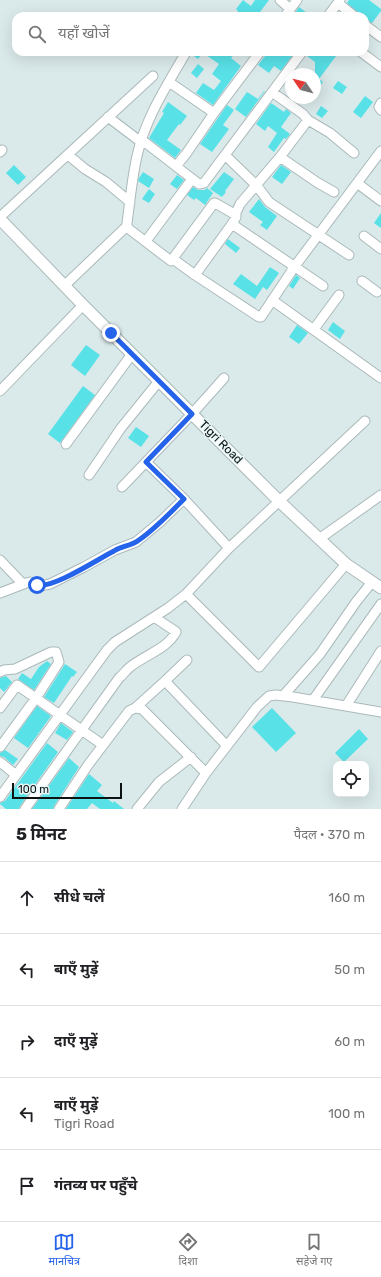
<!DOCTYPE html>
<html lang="hi">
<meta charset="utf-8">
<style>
body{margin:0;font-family:Rubik,"Noto Sans Devanagari",sans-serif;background:#f2f2f2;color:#202124}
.controls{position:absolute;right:12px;bottom:12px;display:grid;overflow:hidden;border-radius:8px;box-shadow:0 4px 16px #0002}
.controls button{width:36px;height:36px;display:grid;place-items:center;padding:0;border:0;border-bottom:1px solid #e0e0e0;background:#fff;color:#202124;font:20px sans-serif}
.compass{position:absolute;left:285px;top:68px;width:36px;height:36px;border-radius:50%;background:#fff;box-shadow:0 4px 16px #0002;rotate:305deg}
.scale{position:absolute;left:12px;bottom:10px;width:110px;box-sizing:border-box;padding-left:4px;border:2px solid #0d1213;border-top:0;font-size:11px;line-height:14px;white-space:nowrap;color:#0d1213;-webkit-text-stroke:3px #e7f7f7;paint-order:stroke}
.stop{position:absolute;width:12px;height:12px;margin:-9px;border:3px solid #2563eb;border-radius:50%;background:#fff}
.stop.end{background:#2563eb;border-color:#fff;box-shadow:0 1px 4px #0008}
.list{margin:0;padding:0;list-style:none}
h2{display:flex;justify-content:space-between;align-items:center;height:52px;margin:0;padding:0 16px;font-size:17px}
h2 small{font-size:13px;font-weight:400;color:#757577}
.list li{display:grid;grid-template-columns:26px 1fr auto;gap:12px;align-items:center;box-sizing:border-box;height:72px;padding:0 16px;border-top:1px solid #e0e0e0}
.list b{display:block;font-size:15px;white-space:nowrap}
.list p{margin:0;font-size:13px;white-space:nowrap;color:#757577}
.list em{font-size:13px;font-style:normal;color:#757577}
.icon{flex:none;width:22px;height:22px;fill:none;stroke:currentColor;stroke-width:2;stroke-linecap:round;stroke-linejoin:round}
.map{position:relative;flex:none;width:381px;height:809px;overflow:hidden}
.search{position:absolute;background:#fff;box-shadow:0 4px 16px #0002;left:12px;right:12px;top:12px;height:44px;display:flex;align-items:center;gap:10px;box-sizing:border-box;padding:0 14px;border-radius:12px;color:#757577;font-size:15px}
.sheet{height:412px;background:#fff}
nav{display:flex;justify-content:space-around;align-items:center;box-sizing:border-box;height:56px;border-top:1px solid #e0e0e0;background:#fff;font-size:11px;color:#757577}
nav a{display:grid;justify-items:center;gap:2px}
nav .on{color:#2563eb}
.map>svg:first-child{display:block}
.building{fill:#58e1e7}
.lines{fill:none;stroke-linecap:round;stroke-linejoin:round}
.minor-casing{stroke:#abb9ba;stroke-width:11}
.tertiary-casing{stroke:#abb9ba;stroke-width:13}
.minor{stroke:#fff;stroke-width:9}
.tertiary{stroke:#fff;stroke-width:11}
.route{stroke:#2563eb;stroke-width:5}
.labels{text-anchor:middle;stroke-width:3;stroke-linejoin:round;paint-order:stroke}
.street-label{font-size:12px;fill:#0d1213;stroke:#e7f7f7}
</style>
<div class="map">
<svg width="381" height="809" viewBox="0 0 381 809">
<rect width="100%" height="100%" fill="#dae9ea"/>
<path class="building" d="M243 0 251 6 255 0H269L257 16H234L238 11 236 9Z
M349 0H369L381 9V11L372 23 366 19 365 16H362L360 14 347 3Z
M299 7 311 16H300L295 13Z
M191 52H236L231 58 241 66 213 105 196 93 203 83 214 90 221 81 212 74 219 64 203 53 198 59 191 54Z
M266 52H295L281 71 274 66 269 73 258 65 265 56Z
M308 52H339L319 79 323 82 315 93V62L307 56Z
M198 64 204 69 197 78 191 73Z
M338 81 347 87 342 94 333 88Z
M264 91H265L246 117 235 109 247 92 258 99Z
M365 96 373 102 361 118 353 112Z
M168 102 187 116 180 125 179 124 167 140 181 150 175 158 149 138 164 113 162 112Z
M271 103 284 112 286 109 291 113 281 127 290 134 286 139 284 138 274 152 268 147 277 133 268 126 265 131 256 124Z
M227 105 234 110 223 125 229 129 212 152 200 144Z
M321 106 328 111 322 118 316 114Z
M14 165 26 177 18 185 6 173Z
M281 165 291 172 282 184 272 177Z
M143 172 154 179 149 188 138 181 139 178Z
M224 172 234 179 225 191 226 192 222 197 210 189Z
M177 175 184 180 177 189 170 184Z
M193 187 198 190H205L207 188 213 193 205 205 196 198 194 200 187 195Z
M149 189 155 194 149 203 142 199Z
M259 199 265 207 277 216 267 230 260 225 263 222 249 212Z
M381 213V228L374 223Z
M228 239 240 248 236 253 225 244Z
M270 267 279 273 267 290 263 287 255 299 233 284 241 274 257 286Z
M296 275 300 278 293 289 289 286Z
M333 322 345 331 340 339 328 330Z
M297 325 308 333 299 344 289 337Z
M86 345 100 355 85 376 71 365Z
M83 386 95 395 60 443 48 434Z
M136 427 149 436 141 447 128 438Z
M47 661 51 664 34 690 18 679 22 673 31 679 39 667Z
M65 664 77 672 73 677 72 676 54 703 44 697Z
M6 676 12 682 4 692 0 688V678Z
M37 706 51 716 28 748 14 738Z
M272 708 296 733 276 752 252 727Z
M61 723 73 732 67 740 55 733Z
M359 729 368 739 344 762 335 753Z
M47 743 58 752 20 806 19 809H6L0 804V803L5 801Z
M5 750 18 759 13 765 4 757 0 756V753Z
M69 758 79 767 54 806 53 809H32Z
M89 774 102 785 97 791 113 803 114 801 124 809H100L92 803 87 809H66Z"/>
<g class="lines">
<defs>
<path id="minor" d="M280 0 290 9
M338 3 354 16
M285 16 297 0
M328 16 340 0
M365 25 381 37
M361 52 381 67
M185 54C166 87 145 119 137 156 132 178 130 201 127 223V226L129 229 171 261 214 203H215L236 215V217L232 224 195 275
M169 82 214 113
M272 92 303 114 308 120 330 133 354 153
M381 103 379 107 381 110
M108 117 141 142
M142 140 199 184 204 183 302 52
M0 152 2 150
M68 155 85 169 106 182 130 202
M225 155 257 186 269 202 349 255
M280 157 318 183 334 192
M176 166 186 154 214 113 260 52
M357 183 381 201
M235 215 240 204 280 157 308 120
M0 217 153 76
M232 224 323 286
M364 236 381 249
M146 241 192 179
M173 259 195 275 259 317H261L295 266 381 151
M362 281 377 292
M64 286 127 226
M272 300 381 378
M314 329 339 295
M0 391 83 305
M66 444 132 354
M146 462 184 499 229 548
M89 475 121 428 159 381
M122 487 192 414 224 378
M319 539 381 495
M0 560 23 584
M0 593 26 583 30 582 40 586 50 584 84 567 115 550 136 542 160 522 184 499
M186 594 259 667 346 564
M0 672 4 670 15 669 51 652H56L59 662 36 698 0 747
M165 681 227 746
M283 696 320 654 356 602 372 582
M313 700 381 604
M346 706 381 651
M0 708 17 685 103 745
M135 708 165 681 187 660
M0 762 16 775
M0 797 107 650 115 642 168 608 186 594 229 548 365 421
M25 809 119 678C123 675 126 670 130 667 145 655 167 649 176 632L175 631 154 617
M59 809 88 765 129 711 135 708 142 709 206 773
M137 809 159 782 191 757
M182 809 206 773 257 707 269 696 276 695 293 697 381 712"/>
<path id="tertiary" d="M0 219 83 305 279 501 346 564 381 588"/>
</defs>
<use href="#minor" class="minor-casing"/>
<use href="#tertiary" class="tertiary-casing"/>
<use href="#minor" class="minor"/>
<use href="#tertiary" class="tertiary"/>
</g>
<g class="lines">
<path class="route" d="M37 585C53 589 98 559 114 551 122 546 131 546 139 540 155 529 170 513 184 499L146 462 192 414 111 333"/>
</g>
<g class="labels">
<g class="street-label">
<text transform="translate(221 442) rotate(45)" y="4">Tigri Road</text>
</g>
</g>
</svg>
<div class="controls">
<button><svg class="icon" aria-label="locate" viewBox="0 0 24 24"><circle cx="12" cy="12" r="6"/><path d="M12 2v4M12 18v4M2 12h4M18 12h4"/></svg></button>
</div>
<svg class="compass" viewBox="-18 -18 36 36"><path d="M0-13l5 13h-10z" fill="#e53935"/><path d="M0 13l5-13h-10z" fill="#757577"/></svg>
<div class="scale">100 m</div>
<div class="stop" style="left:37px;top:585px"></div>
<div class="stop end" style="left:111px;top:333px"></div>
<div class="search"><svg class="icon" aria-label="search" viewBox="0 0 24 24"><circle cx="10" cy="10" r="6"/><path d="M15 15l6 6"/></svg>यहाँ खोजें</div>
</div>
<section class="sheet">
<h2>5 मिनट<small>पैदल · 370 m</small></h2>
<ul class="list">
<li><svg class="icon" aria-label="ahead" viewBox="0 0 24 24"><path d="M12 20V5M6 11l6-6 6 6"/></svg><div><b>सीधे चलें</b></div><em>160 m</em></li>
<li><svg class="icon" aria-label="left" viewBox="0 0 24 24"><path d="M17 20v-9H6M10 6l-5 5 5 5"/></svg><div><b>बाएँ मुड़ें</b></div><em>50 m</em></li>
<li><svg class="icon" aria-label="right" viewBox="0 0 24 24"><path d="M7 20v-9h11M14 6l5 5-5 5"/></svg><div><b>दाएँ मुड़ें</b></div><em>60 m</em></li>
<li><svg class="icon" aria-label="left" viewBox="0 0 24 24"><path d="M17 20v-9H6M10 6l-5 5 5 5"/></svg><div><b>बाएँ मुड़ें</b><p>Tigri Road</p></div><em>100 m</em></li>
<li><svg class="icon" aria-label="arrive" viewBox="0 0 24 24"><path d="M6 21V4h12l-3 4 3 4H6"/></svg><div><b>गंतव्य पर पहुँचे</b></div></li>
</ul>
</section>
<nav>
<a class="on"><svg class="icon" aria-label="map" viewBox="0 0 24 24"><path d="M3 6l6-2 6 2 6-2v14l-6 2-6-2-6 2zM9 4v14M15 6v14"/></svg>मानचित्र</a>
<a><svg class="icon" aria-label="directions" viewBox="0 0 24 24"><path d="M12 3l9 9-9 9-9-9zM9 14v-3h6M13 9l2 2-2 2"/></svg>दिशा</a>
<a><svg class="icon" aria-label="saved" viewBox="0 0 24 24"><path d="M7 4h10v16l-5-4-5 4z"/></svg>सहेजे गए</a>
</nav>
